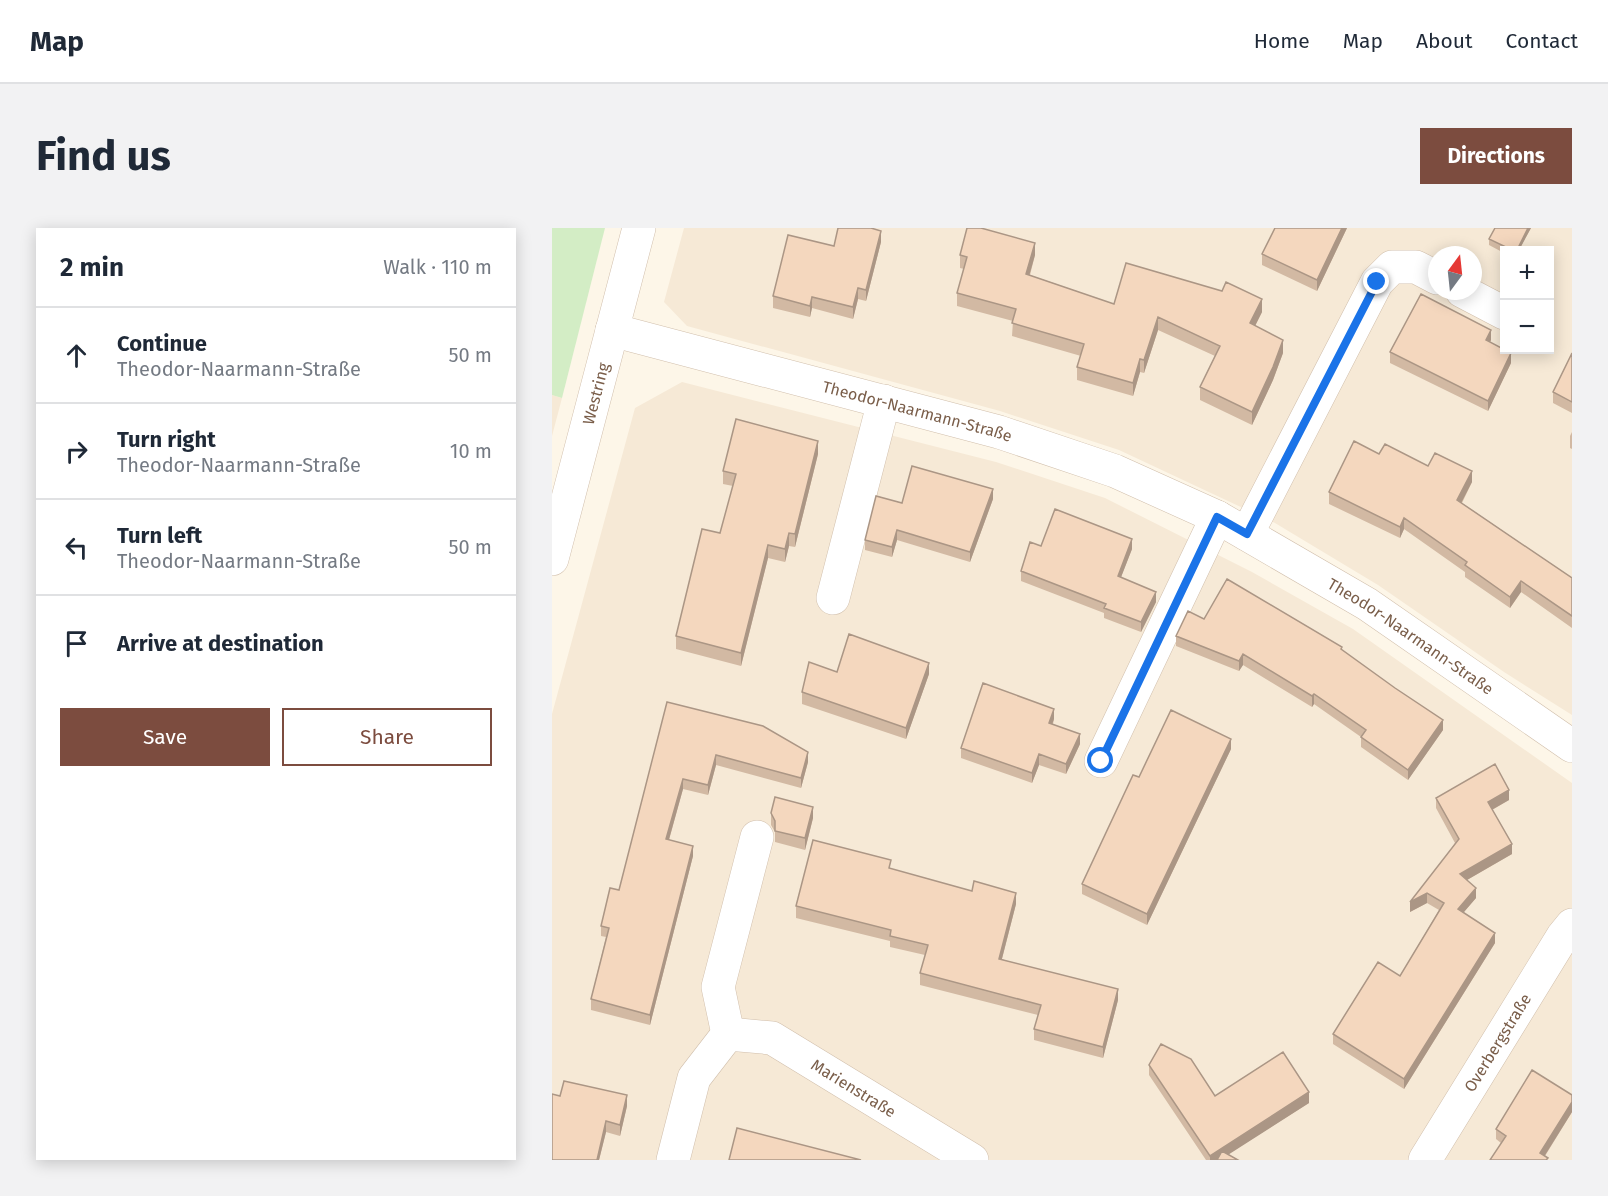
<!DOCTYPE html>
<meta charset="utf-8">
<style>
body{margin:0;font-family:"Fira Sans",sans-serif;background:#f2f2f3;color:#1f2937}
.controls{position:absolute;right:18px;top:18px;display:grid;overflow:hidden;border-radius:0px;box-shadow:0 3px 15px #0003}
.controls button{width:54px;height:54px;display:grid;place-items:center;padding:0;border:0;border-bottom:2px solid #e0e1e3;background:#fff;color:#1f2937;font:30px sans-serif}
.compass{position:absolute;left:876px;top:18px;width:54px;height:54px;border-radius:50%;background:#fff;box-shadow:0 3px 15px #0003;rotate:15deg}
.stop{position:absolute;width:18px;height:18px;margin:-14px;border:4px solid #1a73e8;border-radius:50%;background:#fff}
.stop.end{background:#1a73e8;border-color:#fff;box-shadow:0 2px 6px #0008}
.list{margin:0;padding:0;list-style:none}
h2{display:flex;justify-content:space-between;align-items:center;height:78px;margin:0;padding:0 24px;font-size:26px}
h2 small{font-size:20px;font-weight:400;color:#747a83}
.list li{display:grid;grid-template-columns:39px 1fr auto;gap:18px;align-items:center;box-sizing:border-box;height:96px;padding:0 24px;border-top:2px solid #e0e1e3}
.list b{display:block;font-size:22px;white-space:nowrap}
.list p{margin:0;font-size:20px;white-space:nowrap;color:#747a83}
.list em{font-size:20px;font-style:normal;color:#747a83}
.actions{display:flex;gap:12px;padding:18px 24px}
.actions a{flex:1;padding:14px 0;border:2px solid #7c4c3f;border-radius:0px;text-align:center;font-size:21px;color:#7c4c3f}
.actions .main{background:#7c4c3f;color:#fff}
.icon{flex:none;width:33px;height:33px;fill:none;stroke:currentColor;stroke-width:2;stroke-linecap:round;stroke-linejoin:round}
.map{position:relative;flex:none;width:1020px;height:932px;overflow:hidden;border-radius:0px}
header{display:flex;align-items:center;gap:36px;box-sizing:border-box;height:84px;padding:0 30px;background:#fff;border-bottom:2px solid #e0e1e3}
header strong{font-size:28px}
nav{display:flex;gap:33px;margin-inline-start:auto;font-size:21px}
.intro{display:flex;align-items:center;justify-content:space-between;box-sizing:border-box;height:144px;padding:0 36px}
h1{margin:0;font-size:42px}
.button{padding:15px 27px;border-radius:0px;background:#7c4c3f;color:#fff;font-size:21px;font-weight:700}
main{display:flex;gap:36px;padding:0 36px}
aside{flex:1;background:#fff;border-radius:0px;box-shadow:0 3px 15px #0003}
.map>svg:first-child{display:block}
.residential{fill:#f6e9d6;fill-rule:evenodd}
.green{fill:#d3edc5}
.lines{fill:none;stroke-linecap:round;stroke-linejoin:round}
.minor-casing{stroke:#d1bfac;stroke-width:34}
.minor{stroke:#fff;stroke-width:33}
.wall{fill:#d2b9a3}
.shaded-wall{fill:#ab9685}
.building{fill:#f4d7be;stroke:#ab9685;stroke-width:1.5}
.route{stroke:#1a73e8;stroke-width:8}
.labels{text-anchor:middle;stroke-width:4.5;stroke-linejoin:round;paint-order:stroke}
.street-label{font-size:16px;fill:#7a5e4a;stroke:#fffaf0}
</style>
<header>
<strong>Map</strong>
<nav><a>Home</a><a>Map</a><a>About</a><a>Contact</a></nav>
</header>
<div class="intro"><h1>Find us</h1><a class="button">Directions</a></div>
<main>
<aside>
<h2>2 min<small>Walk · 110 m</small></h2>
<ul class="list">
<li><svg class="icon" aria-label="ahead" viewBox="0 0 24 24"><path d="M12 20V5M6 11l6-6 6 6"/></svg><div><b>Continue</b><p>Theodor-Naarmann-Straße</p></div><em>50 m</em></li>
<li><svg class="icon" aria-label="right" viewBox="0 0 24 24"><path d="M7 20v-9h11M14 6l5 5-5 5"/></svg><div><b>Turn right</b><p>Theodor-Naarmann-Straße</p></div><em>10 m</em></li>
<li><svg class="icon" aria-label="left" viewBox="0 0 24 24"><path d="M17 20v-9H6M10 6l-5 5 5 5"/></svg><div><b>Turn left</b><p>Theodor-Naarmann-Straße</p></div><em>50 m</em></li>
<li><svg class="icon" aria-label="arrive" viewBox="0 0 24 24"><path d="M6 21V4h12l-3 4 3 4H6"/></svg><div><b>Arrive at destination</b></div></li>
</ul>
<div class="actions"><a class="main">Save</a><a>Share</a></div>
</aside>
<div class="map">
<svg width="1020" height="932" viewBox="0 0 1020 932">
<rect width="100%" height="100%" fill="#fdf6e8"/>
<path class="residential" d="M132 0H1020V487L952 444 826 357 723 295 567 222 448 183 135 98 112 74ZM952 22H998V122H952ZM885 27H921V63H885Z
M130 154 444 234 553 270 700 344 801 401 1020 555V932H0V486L83 180Z
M0 167 10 170 0 208Z"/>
<path class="green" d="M0 0H53L10 170 0 167Z"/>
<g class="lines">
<defs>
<g id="minor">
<path d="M910 63 952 85"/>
<path id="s1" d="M60 102 447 204 563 243 665 289 815 376 1020 518"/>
<path d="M695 306 825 54 840 39H864L885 50"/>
<path id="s2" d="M0 331 87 0"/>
<path d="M281 370 332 173"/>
<path d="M549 533 665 289"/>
<path id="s3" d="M176 806 220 810 420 932"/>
<path d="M176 806 166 759 205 609"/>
<path d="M121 932 142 850 176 806"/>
<path id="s4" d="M873 932 1011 708 1020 697"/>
</g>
</defs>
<use href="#minor" class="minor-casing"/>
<use href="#minor" class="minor"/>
</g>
<path class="wall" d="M795 0 765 63 710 37V26Z
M943 0H979L967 22H952V25L937 17V11Z
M329 14 314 73 306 71 301 91 260 80 258 89 221 80V68L282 18Z
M408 27H483L478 47 562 76 710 84 703 98 731 125 721 152 700 197 648 172V159L663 128 606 102 592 145 588 144 581 168 525 152V139L529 128 460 108 461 93 405 78V65L412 41 408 40Z
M939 112 938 114 959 135 936 183 838 135V124Z
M1020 125V185L1001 175V164Z
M1020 204V221L1018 220V208Z
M266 226 243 319 237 318 233 334 216 330 189 438 124 421V408L168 305 181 258 171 256V243Z
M827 226 876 238 920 254 910 275 1020 350V400L969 364 958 380 913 349V344L852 301 848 310 777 276V264Z
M441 271 418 334 345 312 340 329 313 322V312L350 275Z
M489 318 580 321 569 349 604 374 589 404 552 390V385L469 353V343Z
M652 391 790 422 891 502 856 552 809 519V509L762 476 760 479 691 437 687 443 624 418V408Z
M285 444 377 446 354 511 250 476V464Z
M115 474 256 534 249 560 164 537 156 567 131 561 117 612 141 628 98 797 39 782V771L54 709 49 708V698L67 662Z
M502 491 501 496 528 516 514 546 487 537 480 555 409 530V520Z
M679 521 595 697 530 666V656L587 549Z
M884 570 957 572 940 582 960 626 915 652 924 670 911 685 943 715 852 861 781 816V806L848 748 887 682 875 675 858 684 903 615 884 580Z
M219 585 261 590 253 622 223 614V604L219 597Z
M339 641 464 676 450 731 566 772 551 830 482 812V801L486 787 368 757V745L373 727 338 719V713L244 690V678Z
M597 837 663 868 757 875 676 926 686 932H654L597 847Z
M1020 867V884L993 928 996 932 949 915 944 911V901Z
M8 868 75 878 68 908 54 904 47 932H0Z"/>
<path class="shaded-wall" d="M790 0H795L765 63V52Z
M976 0H979L967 22H965Z
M329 3V14L314 73V62Z
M483 15V27L474 59V46Z
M306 60V71L301 91V79Z
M260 69V80L258 89V78Z
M710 71V84L698 108V95Z
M606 89V102L592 145V132Z
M939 102V112L934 122V112Z
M731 112V125L721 152 700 197V184Z
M959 125V135L936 183V173Z
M588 131V144L581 168V155Z
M266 213V226L243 319V306Z
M920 243V254L905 283V272Z
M441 261V271L418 334V324Z
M852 290V301L848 310V299Z
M345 302V312L340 329V319Z
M237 305V318L233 334V321Z
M580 311V321L566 357V348Z
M216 317V330L189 438V425Z
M969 353V364L958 380V369Z
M604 364V374L589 404V394Z
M691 426V437L687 443V433Z
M377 435V446L354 511V500Z
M762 466V476L760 479V468Z
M502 481V491L497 505V495Z
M891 492V502L856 552V542Z
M528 506V516L514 546V536Z
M679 511V521L595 697V686Z
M256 524V534L249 560V550Z
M487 526V537L480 555V545Z
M164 527V537L156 567V557Z
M131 551V561L114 622V611Z
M957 562V572L936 584V574Z
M261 579V590L253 622V610Z
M960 616V626L908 656V646Z
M141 618V628L98 797V787Z
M924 660V670L906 691V681Z
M464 665V676L447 742V731Z
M875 665V675L858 684V674Z
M943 705V715L852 861V851Z
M566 761V772L551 830V819Z
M757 864V875L668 932H658V928Z
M75 867V878L68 908V897Z
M1020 874V884L990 932 988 925Z
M54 893V904L47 932H45Z"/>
<path class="building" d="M286 0H319L329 3 314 62 306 60 301 79 260 69 258 78 221 68 236 7 282 18Z
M415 0H429L483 15 474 46 562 76 574 35 670 63 674 54 710 71 698 95 731 112 721 139 700 184 648 159 668 118 606 89 592 132 588 131 581 155 525 139 532 116 460 95 464 81 405 65 415 29 408 27Z
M723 0H790L765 52 710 26Z
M943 0H976L965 22H960L937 11Z
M869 66 939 102 934 112 959 125 936 173 838 124Z
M1020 125V174L1001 164Z
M184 191 266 213 243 306 237 305 233 321 216 317 189 425 124 408 150 301 168 305 184 246 171 243Z
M802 213 827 226 833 216 876 238 883 225 920 243 905 272 1020 350V388L969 353 958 369 913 337 915 334 852 290 848 299 777 264Z
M360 238 441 261 418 324 345 302 340 319 313 312 324 268 350 275Z
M503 281 580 311 566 348 604 364 589 394 552 380 554 376 469 343 478 314 489 318Z
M675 351 790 419 789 421 843 460 891 492 856 542 809 509 814 502 762 466 760 468 691 426 687 433 624 408 636 383 652 391Z
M297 406 377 435 354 500 250 464 257 434 285 444Z
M431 455 502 481 497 495 528 506 514 536 487 526 480 545 409 520Z
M115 474 211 498 256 524 249 550 164 527 156 557 131 551 114 611 141 618 98 787 39 771 57 700 49 698 58 660 67 662Z
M619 482 679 511 595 686 530 656 581 547 587 549Z
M943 536 957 562 936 574 960 616 908 646 924 660 906 681 943 705 852 851 781 806 826 734 848 748 892 675 875 665 858 674 907 611 884 570Z
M223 569 261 579 253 610 223 603V593L219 585Z
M261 612 339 632 337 640 420 663 422 653 464 665 447 731 566 761 551 819 482 801 489 777 368 745 376 717 338 708 339 702 244 678Z
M609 816 639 831 663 868 731 824 757 864 658 928 597 837Z
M980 842 1020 867V874L988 925 996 930 994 932H938L954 908 944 901Z
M12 853 75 867 68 897 54 893 45 932H0V866L8 868Z
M185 900 309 932H177Z
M670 923 686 932H665Z"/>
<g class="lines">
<path class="route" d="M549 533 665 289 695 306 825 54"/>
</g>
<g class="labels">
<g class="street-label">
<text dy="6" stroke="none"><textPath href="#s2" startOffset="171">Westring</textPath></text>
<text dy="6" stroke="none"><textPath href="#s1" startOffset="316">Theodor-Naarmann-Straße</textPath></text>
<text dy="6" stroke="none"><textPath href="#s1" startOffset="862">Theodor-Naarmann-Straße</textPath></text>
<text dy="6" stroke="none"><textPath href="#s4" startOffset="138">Overbergstraße</textPath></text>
<text dy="6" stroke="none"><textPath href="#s3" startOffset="140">Marienstraße</textPath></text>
</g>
</g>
</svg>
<div class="controls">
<button>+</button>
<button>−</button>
</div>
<svg class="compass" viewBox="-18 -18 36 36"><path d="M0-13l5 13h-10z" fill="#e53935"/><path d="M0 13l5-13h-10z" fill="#747a83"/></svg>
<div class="stop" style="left:549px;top:533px"></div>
<div class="stop end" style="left:825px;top:54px"></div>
</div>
</main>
